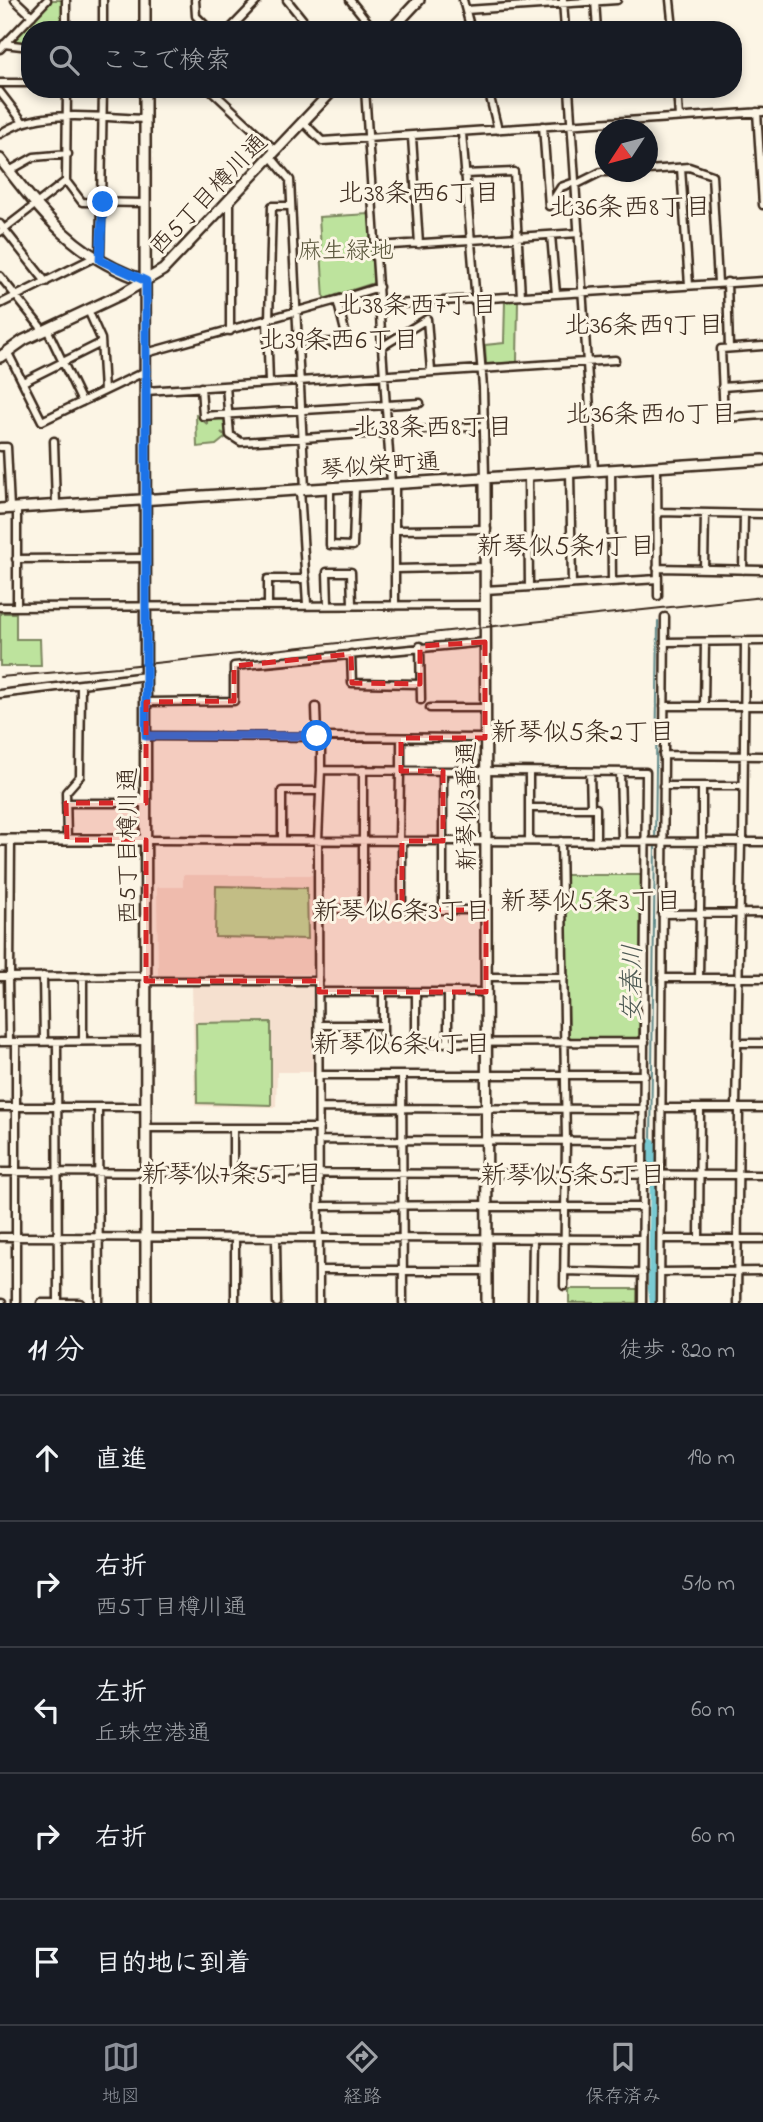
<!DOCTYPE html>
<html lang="ja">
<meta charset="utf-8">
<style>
body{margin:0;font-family:"Indie Flower","Klee One",sans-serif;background:#20242c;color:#f1f3f6}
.compass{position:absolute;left:595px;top:119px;width:63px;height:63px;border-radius:50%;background:#171b24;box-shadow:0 4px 10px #0003;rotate:234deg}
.stop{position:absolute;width:21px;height:21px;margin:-16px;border:5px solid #1a73e8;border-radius:50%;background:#fff}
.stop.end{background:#1a73e8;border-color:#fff;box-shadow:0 2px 7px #0008}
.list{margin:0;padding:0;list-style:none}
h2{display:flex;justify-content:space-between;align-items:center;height:91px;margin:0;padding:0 28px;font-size:30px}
h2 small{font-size:23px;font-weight:400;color:#9ea1a6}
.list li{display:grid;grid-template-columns:46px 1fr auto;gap:21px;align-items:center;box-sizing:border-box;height:126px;padding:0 28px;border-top:2px solid #363941}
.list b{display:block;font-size:26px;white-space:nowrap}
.list p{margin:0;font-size:23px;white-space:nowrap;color:#9ea1a6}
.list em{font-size:23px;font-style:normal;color:#9ea1a6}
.icon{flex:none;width:38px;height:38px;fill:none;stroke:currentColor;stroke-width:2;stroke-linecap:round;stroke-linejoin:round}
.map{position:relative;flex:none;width:763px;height:1303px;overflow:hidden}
.search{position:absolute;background:#171b24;box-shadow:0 4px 10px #0003;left:21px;right:21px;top:21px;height:77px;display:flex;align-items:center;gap:18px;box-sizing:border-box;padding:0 24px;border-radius:28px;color:#9ea1a6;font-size:26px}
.sheet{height:721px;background:#171b24}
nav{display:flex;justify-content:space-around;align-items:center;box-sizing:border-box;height:98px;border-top:2px solid #363941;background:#171b24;font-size:19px;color:#9ea1a6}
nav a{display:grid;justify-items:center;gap:4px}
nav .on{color:#8c9099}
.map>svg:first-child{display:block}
.built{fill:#f5e0cf}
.green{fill:#bde39d;stroke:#7c865e;stroke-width:2}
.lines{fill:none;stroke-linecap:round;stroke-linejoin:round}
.stream{stroke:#608a8a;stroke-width:2}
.river{stroke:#79cad2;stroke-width:10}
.street-casing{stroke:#3b2a1e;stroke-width:11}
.secondary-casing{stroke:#3b2a1e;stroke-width:14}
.street{stroke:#fcf5e5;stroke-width:6}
.secondary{stroke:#fcf5e5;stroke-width:9}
.rail{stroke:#3b2a1e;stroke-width:2}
.route{stroke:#1a73e8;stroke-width:9}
.marked{fill:#d62828;fill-opacity:0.2;stroke:#d62828;stroke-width:5;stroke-dasharray:14 9;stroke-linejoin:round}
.labels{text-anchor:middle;stroke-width:6;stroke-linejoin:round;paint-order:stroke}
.street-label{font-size:24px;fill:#3b2a1e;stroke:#fcf5e5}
.park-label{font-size:24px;fill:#5c583e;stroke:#fcf5e5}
.neighbourhood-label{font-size:26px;fill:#3b2a1e;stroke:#fcf5e5}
.water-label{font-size:26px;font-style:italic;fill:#4e5a54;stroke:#fcf5e5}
</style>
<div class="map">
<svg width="763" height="1303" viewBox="0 0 763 1303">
<rect width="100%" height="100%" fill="#fcf5e5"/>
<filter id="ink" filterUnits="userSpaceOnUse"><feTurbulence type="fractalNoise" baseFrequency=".0143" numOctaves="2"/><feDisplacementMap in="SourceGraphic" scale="14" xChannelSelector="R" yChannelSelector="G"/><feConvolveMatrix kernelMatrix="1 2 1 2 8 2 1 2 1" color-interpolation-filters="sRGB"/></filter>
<g filter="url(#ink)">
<path class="built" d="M183 875H313L314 974 158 976 157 887H183Z
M192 986H312L313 1072H277L276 1107 195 1106Z"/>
<path class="green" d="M52 0H63V30H30V45L11 42Z
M369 214 374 283 324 299 319 217Z
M505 300H518L517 362 486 364 485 345 504 343Z
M196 415 207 424V419L226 418 228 436 221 432 226 437 216 445 197 447Z
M0 613H16V639H40L41 666H0Z
M565 875H642L639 1039H572L569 1036Z
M216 886 307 888 308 939 215 937Z
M271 1022V1105L197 1103 196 1023Z
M569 1289H638V1303H569Z"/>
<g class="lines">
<path class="stream" d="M651 1143 658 621"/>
<path class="river" d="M651 1143 655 1179 653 1288 655 1303"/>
<defs>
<path id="street" d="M15 0 32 16
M66 0V30
M195 0 196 16 210 30
M287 0 311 30
M350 0 374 30
M463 0 471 30
M563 0 565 30
M595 0 597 30
M670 0 673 29
M466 10 617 0
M103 30V0
M229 30 258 0
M633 30 672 26
M4 44 30 47
M0 49 47 0
M0 83H30
M210 89 276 151
M365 89 391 483
M488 89 498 130
M569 89 594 470
M677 89 679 117
M0 92 23 122
M488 92 523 89
M757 112 763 205
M303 122 322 141 763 112
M543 126 549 206 561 187 575 182
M462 133 483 387 485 477
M0 134C40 107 99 118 145 119
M412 137 419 244
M271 157 290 180 305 489
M681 168 689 285
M648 170 689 167 712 175 718 283
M9 171 34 157 68 154
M464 174 514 172 521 296
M66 181 82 202 145 203
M575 185 601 172H610
M230 200V331
M0 224 46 282
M0 232 66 181 67 89
M551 235 556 294
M376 246 579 233
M100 260 103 89
M0 276 43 330
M727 282 729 348
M337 300 379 287
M0 304 95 257
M380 305 763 281
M88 310 101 339 104 391
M267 320 269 383
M269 320 272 206H291
M47 329 82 402
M383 346 427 319 431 371
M763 346 721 349 724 418 763 415
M7 351 42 421 146 371
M146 353 337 300 346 335 343 342 298 343
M23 382 101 343
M226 386 230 435 241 442 484 426
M201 387 203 416 420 403
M722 387 763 384
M146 391 615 360
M54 441 56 505
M0 447H7L10 508
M657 466 658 596
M611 469 612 582
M570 472 572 584
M528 475 529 587
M395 483V606
M330 487V545L353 546 355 486
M300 489 307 604
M17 508V607
M657 512 763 514
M396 530 487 529
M16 559 146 558
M657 568 763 570
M396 569 486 567
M704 569 705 513
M743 570 744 514
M485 590 658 579
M328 604 327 572H351L352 604
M268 605V579H306
M0 607 485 605
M665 642 763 641
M420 646 421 700
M351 654 352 683 420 684
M0 694 146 676
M146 702 234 701V666L485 642
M664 706H763
M704 706 705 642
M316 707 317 736
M430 708H485
M146 736 485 738
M321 737V770
M663 755 763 756
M401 771V738
M443 771V909
M529 772V841
M590 772 591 808
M620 772 622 841
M663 786H743
M66 803H146
M529 808H596V841
M67 840 66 792 80 776 81 685
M146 840 763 842
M282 840V791H319
M399 841 400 771
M402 841V910H486
M561 841 566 1141 564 1286
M702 842V787
M743 842 745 641
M318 909H363V770
M662 914 763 913
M10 976 11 840
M43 976 44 1041
M0 977 146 976
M8 977 9 1041
M486 977H564
M662 978H763
M699 978 701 841
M146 981H319
M319 992H486
M383 992V1039L397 1043 645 1042
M319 1025H383
M83 1041V976
M0 1042 146 1041
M16 1042V1303
M57 1042 58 1303
M416 1042V992
M448 1042V992
M738 1043H763
M319 1075H645
M402 1075 403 1303
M0 1107H146
M98 1107 99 1303
M319 1108 644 1109
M661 1108H763
M736 1108 741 842
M146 1128H319
M233 1129V1173
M319 1140 644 1141
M0 1172 763 1175
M319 1206 487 1205
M487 1207H643
M0 1237 642 1239
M276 1239 277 1303
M661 1239H763
M699 1239 700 1108
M319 1270H402
M402 1271H487
M564 1271 643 1273
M660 1272 763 1271
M0 1303H2
M41 1303H80
M235 1303V1238
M319 1303 318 840 321 770 646 772 642 1303
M532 1303 533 1238
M660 1303 665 617
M737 1303 739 1108"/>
<path id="secondary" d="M145 30V0
M391 30 419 0
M145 89 146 1303
M0 159C43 215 76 258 146 281
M0 357 24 340 122 294 163 270 334 89
M485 477 487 1303
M0 509 763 460
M0 840H146"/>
</defs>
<use href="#street" class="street-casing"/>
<use href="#secondary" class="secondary-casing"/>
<use href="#street" class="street"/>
<use href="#secondary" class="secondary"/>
<path class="rail" d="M0 677 118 667 763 597"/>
</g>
</g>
<g class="lines" filter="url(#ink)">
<path class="route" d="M103 202 100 260 146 281V736H317"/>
</g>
<path class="marked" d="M485 642V738H401V771H443V841H402V910H486V992H319V981H146V840H67L66 803H146V702L234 701V666L351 654 352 683 420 684V646Z"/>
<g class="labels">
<g class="street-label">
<text transform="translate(208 194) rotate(-46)" y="8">西5丁目樽川通</text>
<text transform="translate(380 465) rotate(-4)" y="8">琴似栄町通</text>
<text transform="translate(466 806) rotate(-90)" y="8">新琴似3番通</text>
<text transform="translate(127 846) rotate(-90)" y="8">西5丁目樽川通</text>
</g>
<g class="park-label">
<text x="346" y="258">麻生緑地</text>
</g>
<g class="neighbourhood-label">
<text x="419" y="201">北38条西6丁目</text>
<text x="630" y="215">北36条西8丁目</text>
<text x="417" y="313">北38条西7丁目</text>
<text x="644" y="333">北36条西9丁目</text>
<text x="339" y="348">北39条西6丁目</text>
<text x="651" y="422">北36条西10丁目</text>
<text x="433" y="435">北38条西8丁目</text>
<text x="566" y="554">新琴似5条1丁目</text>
<text x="583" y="740">新琴似5条2丁目</text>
<text x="591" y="909">新琴似5条3丁目</text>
<text x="402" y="919">新琴似6条3丁目</text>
<text x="402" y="1052">新琴似6条4丁目</text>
<text x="232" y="1182">新琴似7条5丁目</text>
<text x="573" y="1183">新琴似5条5丁目</text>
</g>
<g class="water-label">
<text transform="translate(631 983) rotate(-89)" y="9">安春川</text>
</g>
</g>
</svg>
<svg class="compass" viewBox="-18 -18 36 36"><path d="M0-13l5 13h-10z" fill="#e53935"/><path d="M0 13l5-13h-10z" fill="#9ea1a6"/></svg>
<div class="stop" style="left:317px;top:736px"></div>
<div class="stop end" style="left:103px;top:202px"></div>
<div class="search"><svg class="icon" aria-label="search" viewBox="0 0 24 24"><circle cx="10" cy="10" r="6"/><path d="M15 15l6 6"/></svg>ここで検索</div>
</div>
<section class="sheet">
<h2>11 分<small>徒歩 · 820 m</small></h2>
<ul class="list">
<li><svg class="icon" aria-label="ahead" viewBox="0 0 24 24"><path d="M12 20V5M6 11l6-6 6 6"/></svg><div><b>直進</b></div><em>190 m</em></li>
<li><svg class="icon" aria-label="right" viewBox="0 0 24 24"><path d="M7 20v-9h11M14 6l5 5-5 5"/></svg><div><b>右折</b><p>西5丁目樽川通</p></div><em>510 m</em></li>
<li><svg class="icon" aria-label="left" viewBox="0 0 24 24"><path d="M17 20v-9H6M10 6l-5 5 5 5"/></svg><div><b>左折</b><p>丘珠空港通</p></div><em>60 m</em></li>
<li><svg class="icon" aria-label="right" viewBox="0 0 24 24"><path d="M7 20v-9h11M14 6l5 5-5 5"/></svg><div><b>右折</b></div><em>60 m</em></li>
<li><svg class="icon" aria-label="arrive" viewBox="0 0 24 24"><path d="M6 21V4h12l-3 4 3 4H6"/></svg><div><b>目的地に到着</b></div></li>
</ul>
</section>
<nav>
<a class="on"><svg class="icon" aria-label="map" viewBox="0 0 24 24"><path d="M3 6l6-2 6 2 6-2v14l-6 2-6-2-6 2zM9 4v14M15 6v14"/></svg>地図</a>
<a><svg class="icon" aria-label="directions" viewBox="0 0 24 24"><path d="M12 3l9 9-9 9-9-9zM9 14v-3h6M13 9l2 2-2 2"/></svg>経路</a>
<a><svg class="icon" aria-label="saved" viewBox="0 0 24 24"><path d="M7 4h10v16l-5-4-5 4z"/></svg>保存済み</a>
</nav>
